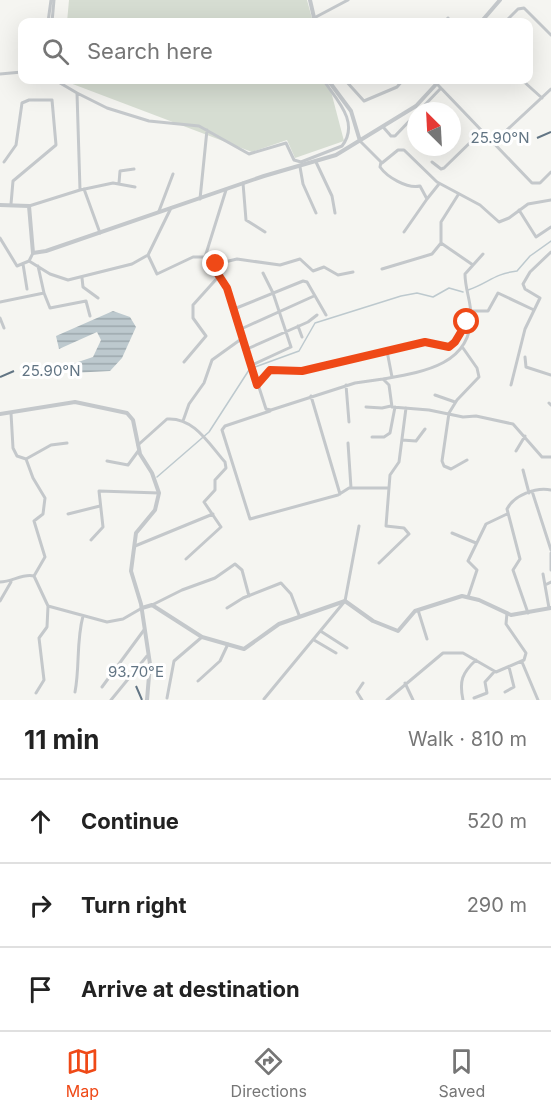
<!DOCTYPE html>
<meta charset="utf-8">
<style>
body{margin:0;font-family:Inter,sans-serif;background:#f2f2f2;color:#222}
.compass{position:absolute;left:407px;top:102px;width:54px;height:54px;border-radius:50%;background:#fff;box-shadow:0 6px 24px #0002;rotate:336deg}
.stop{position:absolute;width:18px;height:18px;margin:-14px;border:4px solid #ef4917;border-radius:50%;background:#fff}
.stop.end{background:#ef4917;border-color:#fff;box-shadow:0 2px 6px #0008}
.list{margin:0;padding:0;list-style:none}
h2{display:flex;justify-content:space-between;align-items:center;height:78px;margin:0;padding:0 24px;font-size:26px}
h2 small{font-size:20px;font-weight:400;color:#767676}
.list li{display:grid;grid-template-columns:39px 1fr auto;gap:18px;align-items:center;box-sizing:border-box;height:84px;padding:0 24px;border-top:2px solid #e0e0e0}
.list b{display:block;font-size:22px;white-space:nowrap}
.list em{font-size:20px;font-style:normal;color:#767676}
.icon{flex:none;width:33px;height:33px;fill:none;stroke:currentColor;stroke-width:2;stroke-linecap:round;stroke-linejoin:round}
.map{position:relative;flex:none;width:551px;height:700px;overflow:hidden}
.search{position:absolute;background:#fff;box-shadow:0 6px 24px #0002;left:18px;right:18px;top:18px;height:66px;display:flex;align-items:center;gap:15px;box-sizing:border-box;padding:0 21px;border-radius:12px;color:#767676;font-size:22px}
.sheet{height:330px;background:#fff}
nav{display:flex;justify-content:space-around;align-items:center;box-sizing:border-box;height:84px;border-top:2px solid #e0e0e0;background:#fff;font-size:16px;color:#767676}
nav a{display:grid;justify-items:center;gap:3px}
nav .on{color:#ef4917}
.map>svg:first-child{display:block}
.garden{fill:#d6ddd2}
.water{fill:url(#water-rules)}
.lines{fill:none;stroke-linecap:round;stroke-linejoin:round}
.stream{stroke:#bdc9ce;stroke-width:1.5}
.minor{stroke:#c4c8cb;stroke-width:3}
.tertiary{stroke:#c4c8cb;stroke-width:4}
.route{stroke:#ef4917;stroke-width:8}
.ticks{fill:none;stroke:#627584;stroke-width:2}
.ticks-label{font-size:15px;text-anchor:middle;fill:#627584;stroke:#fff;stroke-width:6;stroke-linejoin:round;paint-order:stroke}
</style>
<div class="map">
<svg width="551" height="700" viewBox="0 0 551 700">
<defs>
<pattern id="water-rules" width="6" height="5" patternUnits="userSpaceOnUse" patternTransform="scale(1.5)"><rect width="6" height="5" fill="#bdc9ce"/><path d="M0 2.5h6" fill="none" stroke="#9da8ad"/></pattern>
</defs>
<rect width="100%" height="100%" fill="#f5f5f1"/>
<path class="garden" d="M69 0H307L313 22H67Z
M62 80H328L344 141 295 158 287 140 252 152Z"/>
<path class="water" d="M113 311 130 317 136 327 122 358 110 371 71 373 69 365 93 357 101 340 97 332 59 349 56 336Z"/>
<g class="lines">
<path class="stream" d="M468 290C489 283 493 274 517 271L530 256 551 241
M255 367 299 351 315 323 401 296 417 293 433 297 449 288 463 292
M157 477 209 432 249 370"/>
<path class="minor" d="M314 18 348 0
M48 22 51 0
M52 22 54 0
M445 22 448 18
M505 22 518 9 524 8 551 35
M0 74 22 72
M345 80 364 101 397 87 403 80
M522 80 542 98
M437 84 532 183H540L551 172
M77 93 107 108 149 121 199 126 249 154 286 143 294 160 301 162 342 146C360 123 337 100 324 81
M419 111 441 88
M384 128 391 136H395L416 114
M360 141 382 163 398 150H404L437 182 480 205 499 222 509 218 528 204 551 200
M494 142 551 89
M4 162 16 145 22 103 29 100H52L56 145 13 181 11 204
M316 162 332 196 335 213
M381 162 380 167C387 177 407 189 420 186L427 199 439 184
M432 162 441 169 444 168 482 131
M300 167 303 184 316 213
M119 183 120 171 134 169
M243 183 246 220 265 232
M84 189 100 233
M80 190 113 183 135 187
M226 190 205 257 227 288 266 409 271 410 355 383 383 379 389 385 392 407 429 410 463 417 476 416 513 424 542 457H551
M458 195 441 222V243L473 265
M200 199 207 130
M29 206 80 190 77 93 55 80
M519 210 536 237 551 227
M159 211 173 174
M404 232 427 199
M0 238 17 266 29 261 33 253
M148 255 157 274 193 257H205
M29 261 50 274 68 280 132 264 148 255 171 208
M23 264 27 289
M212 265 237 259 280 265 300 259 313 271 324 267 338 275 353 272
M38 266 44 293
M382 269 432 254 441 243
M82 278 83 287 98 298
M0 302 44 293 50 308 86 301 90 316
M234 309 303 281 307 282 326 315
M471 311H488L498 293 534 310
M0 318 4 328
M298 326 302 337
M241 329 314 296
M463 348 477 368 479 377 457 400 449 413 442 461 444 466 451 469 467 460
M247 349 308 322 317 315
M387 351 392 377
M525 357 526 367 551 375
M184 362 206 336 193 318V305L220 275
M252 365 291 347 273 293 263 273
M383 379C423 372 471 365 471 316 471 301 465 289 465 274L483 254
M257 385 270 370 302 371 425 342 449 347 455 342 466 322 471 321
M346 385 349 422
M511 385 525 329 540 298 525 289 523 284 530 272 551 252
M435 395 455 402
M311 396 340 494
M549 403 551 405
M366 407 382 408 391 406
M270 411 225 426 222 430 250 519 338 495 349 488H389
M11 413 13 448 17 456 26 459 51 445 67 443
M183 421 189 404 204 383 212 360 244 337
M372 437H384L390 433 395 407
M402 440 416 441 425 429
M348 443 351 488
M138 445 167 419C194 417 209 444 225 462L226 468 215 480V490L204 502 221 527 186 559
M516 451 525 436
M26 459 33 478 45 498 43 514 34 521 45 557 34 576
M107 461 128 465 139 450
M523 470 529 493
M532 491 551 550
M68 514 100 506
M452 533 476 543
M91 540 103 527 99 491 159 493
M135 546 213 514
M551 553V570
M379 563 409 534 404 528 386 526 390 475 399 462 406 408
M543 574 549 608
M0 582C12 582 23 573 34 576L48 606 107 622 123 619 142 608
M545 585 551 582
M468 597 477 570 468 561 486 524 507 514
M0 601 11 582
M152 605 182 590 215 578 235 564 242 570 249 596
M227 608 243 598 281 583 291 594 299 615
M418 610 427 639
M528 613 513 570 520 559 507 509C514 495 536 487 551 490
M322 632 347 648
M314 640 336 653
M522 662 538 700
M198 681 220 661 228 644
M405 683 413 700
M102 687 144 630
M75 692C80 666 76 642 83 616
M505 692 514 687 509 667
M36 693 44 680 39 638 47 627 48 606
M167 698 174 661 202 637
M474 698 487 693 485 682 494 672
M264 699 345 601 359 526
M111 700 147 656
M362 700 357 692 363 683
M387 700 443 653H463L496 672 524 660 526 653 506 624 507 613
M463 700C459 681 462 673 476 660"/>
<path class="tertiary" d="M310 0 315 22
M481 22 500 0
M328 80 351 111 360 141
M0 205 29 206 33 253 46 251 264 176 336 155 416 106 440 80
M0 414 75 402 127 413 133 420 140 454 152 473 159 493 155 510 136 533 131 571 141 604 150 664 147 700
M142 608 152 605 202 637 244 649 279 624 345 601 373 621 398 631 415 611 462 596 479 600 511 615 551 608"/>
</g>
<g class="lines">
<path class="route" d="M216 264 212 265 227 288 257 385 270 370 302 371 425 342 449 347 455 342 467 322"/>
</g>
<path class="ticks" d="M537 138 551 132M0 377 14 371M136 686 142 700"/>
<g class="ticks-label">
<text x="500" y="143">25.90°N</text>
<text x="51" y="376">25.90°N</text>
<text x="136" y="677">93.70°E</text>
</g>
</svg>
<svg class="compass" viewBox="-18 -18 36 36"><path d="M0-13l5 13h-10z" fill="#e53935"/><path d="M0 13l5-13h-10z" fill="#767676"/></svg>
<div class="stop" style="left:467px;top:322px"></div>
<div class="stop end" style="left:216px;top:264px"></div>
<div class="search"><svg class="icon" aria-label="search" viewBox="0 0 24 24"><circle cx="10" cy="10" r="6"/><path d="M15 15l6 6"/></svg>Search here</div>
</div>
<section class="sheet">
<h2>11 min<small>Walk · 810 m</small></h2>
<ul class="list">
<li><svg class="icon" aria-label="ahead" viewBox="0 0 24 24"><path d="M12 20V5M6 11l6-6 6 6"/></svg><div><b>Continue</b></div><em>520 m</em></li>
<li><svg class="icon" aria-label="right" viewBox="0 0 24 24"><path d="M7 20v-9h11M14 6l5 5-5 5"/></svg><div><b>Turn right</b></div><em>290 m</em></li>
<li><svg class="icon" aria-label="arrive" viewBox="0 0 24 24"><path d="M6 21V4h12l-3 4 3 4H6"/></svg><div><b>Arrive at destination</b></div></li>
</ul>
</section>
<nav>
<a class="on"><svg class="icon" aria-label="map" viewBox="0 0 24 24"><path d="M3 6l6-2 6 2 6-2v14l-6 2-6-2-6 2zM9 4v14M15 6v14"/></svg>Map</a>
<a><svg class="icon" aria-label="directions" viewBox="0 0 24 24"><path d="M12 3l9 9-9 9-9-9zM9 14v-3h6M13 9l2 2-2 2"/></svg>Directions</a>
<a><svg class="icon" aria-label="saved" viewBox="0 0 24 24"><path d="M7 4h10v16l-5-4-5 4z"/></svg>Saved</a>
</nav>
